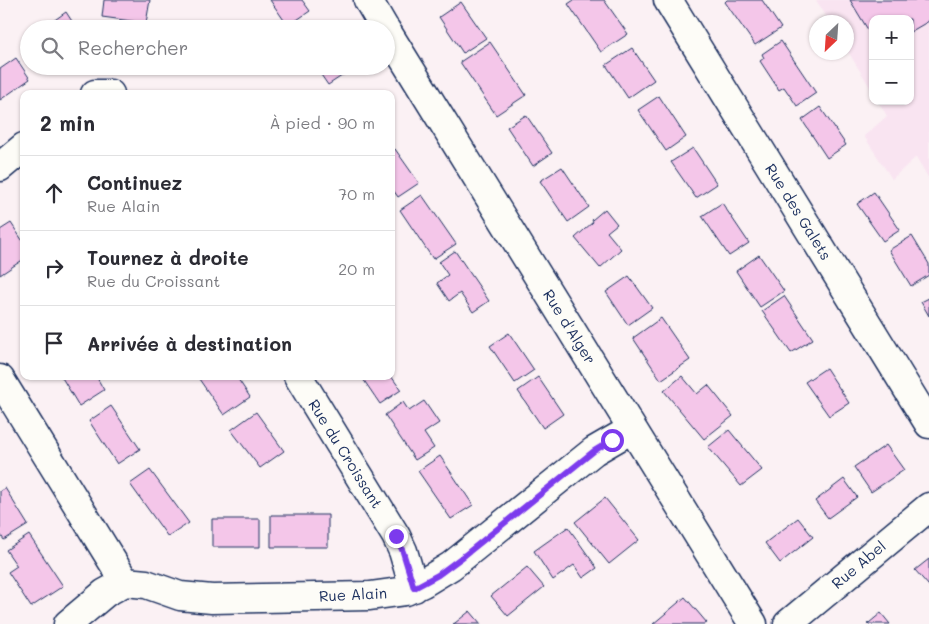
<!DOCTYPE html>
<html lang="fr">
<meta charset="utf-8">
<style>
body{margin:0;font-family:Mali,sans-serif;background:#f7f7f7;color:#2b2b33}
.controls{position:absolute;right:15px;top:15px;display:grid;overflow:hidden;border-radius:10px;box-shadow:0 1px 4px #0004}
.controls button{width:45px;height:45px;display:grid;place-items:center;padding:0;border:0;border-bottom:1px solid #e1e1e2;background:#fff;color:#2b2b33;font:25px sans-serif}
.compass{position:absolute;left:809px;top:15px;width:45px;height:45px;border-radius:50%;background:#fff;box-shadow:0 1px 4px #0004;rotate:205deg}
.stop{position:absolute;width:15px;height:15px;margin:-11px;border:4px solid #7c3aed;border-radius:50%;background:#fff}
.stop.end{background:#7c3aed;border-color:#fff;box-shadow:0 1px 5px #0008}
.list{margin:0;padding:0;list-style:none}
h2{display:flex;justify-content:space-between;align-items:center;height:65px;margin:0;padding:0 20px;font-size:21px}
h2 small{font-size:16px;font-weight:400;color:#7c7c81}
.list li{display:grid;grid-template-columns:32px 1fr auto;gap:15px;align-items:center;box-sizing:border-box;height:75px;padding:0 20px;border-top:1px solid #e1e1e2}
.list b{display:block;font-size:19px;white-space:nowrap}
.list p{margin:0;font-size:16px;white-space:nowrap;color:#7c7c81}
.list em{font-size:16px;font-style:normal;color:#7c7c81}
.icon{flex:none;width:28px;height:28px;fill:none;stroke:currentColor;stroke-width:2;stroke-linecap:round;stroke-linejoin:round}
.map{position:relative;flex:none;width:929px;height:624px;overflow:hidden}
.search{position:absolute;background:#fff;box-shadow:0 1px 4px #0004;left:20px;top:20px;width:375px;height:55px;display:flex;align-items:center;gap:12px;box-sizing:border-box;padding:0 18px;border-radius:28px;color:#7c7c81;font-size:19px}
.panel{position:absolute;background:#fff;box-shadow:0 1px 4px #0004;left:20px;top:90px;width:375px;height:290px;border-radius:10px}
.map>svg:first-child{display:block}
.built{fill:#f9e4f1}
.building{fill:#f4c6e9;stroke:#1b2f5e}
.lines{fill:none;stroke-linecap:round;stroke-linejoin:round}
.minor-casing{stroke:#1b2f5e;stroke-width:31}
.minor{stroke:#fdfcf7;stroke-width:28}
.route{stroke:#7c3aed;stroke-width:6}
.labels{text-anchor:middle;stroke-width:4.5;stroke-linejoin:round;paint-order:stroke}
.street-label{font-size:15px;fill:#1b2f5e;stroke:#fdfcf7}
</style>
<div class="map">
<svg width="929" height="624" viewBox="0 0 929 624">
<rect width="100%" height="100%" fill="#fbf1f4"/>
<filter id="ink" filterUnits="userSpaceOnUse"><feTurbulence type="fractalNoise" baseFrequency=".02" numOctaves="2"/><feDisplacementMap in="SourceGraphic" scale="10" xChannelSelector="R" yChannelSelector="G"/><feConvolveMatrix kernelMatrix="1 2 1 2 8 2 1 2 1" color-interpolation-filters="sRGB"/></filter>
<g filter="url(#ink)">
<path class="built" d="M816 0H929V179L916 157 892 179 864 136 887 116 878 101H910V19H873V92L847 50 846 22H830Z"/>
<path class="building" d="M104 0H150L146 23 102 17Z
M270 0H302L310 11 288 26Z
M574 0H604L628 34 601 52 568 4Z
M727 0H762L781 28 755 45 725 2Z
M850 0H929V21L910 32V19H873V38Z
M461 2 486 38 463 53 439 17Z
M66 12 77 29H42Z
M781 41 816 93 797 106 784 87 779 90 760 61 764 58 762 54Z
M490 42 526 95 496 115 460 62Z
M632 48 654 80 628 98 606 65Z
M16 58 30 79 0 100V69Z
M315 66H348L351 70 328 85Z
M659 96 686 137 666 151 638 110Z
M820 107 846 145 827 158 802 120Z
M526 115 552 153 533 166 507 127Z
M693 148 717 184 696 198 671 162Z
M395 149 419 183 398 197 391 187V151Z
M562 167 589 207 568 222 540 181Z
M874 192 900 230 883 241 857 204Z
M422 195 456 244 433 259 400 210Z
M722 203 749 243 729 256 702 216Z
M605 209 617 224 607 232 621 249 600 268 575 238 593 222 592 220Z
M11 223 24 243V259L0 275V230Z
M912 236 929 264V275L911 286 889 250Z
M455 251 489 301 473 312 460 293 449 301 437 283 448 275 439 262Z
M759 255 784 291 760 307 736 271Z
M629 276 652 308 628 325 606 292Z
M784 296 813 339 791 353 762 311Z
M929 298V316L921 302Z
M661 318 690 360 661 380 633 338Z
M509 333 534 370 515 383 490 346Z
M826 368 849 403 829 416 805 382Z
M61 376H96L104 390 79 406Z
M203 376H236L250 397 224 415 199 379Z
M361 376H391L401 390 380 404Z
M682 376 697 394 708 385 733 416 704 439 664 391Z
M538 377 563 414 543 428 518 391Z
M424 401 439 423 424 433 434 448 415 460 385 415 403 402 409 411Z
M111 406 140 449 117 464 89 421Z
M256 412 284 451 260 468 231 430Z
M729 430 762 470 741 486 708 447Z
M886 445 904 470 871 492 854 467Z
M440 456 473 505 451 519 418 471Z
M150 470 189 523 168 537 130 484Z
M844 479 857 497 828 518 815 501Z
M5 488 28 525 4 540 0 534V491Z
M605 498 639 540 609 564 575 522Z
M271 515H328V547H271Z
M798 518 813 537 780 563 765 543Z
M212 519H260V547H212Z
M568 527 597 568 583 578 574 565 553 580 534 551Z
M29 535 63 586 31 607 8 572 17 566 6 550Z
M929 559V586L915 570Z
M527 567 544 587 508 616 491 596Z
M685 597 707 623 705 624H653Z
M470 611 481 624H453L455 623Z
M881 613 890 624H867L869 623Z"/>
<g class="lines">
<defs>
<path id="minor" d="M368 0 385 29
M668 0 929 424
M386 30 753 624
M95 94H110
M0 167 24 147
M298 376 396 536 403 551 414 588
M0 379 125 582
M68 624 105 593 125 582 146 584 180 596 212 599 370 596 406 591 423 583 451 566 594 451 632 429
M788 624 929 507"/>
</defs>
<use href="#minor" class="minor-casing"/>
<use href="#minor" class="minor"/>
</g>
</g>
<g class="lines" filter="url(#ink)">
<path class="route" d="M396 536 403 552 414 588 438 575 465 555 594 451 612 440"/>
</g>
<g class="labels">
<g class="street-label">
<text transform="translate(798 212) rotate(58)" y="5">Rue des Galets</text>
<text transform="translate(569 327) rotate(58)" y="5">Rue d'Alger</text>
<text transform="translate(345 454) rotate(58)" y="5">Rue du Croissant</text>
<text transform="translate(859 565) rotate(-40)" y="5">Rue Abel</text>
<text transform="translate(353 595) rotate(-3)" y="5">Rue Alain</text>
</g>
</g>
</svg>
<div class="controls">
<button>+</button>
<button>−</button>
</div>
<svg class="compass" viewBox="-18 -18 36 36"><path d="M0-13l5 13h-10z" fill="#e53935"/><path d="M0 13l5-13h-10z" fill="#7c7c81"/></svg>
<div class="stop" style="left:612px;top:440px"></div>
<div class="stop end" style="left:396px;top:536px"></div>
<div class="search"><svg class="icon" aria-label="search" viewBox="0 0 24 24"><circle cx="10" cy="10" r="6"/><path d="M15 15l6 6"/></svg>Rechercher</div>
<section class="panel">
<h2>2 min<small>À pied · 90 m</small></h2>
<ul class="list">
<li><svg class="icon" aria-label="ahead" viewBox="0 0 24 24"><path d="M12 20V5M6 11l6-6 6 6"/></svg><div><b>Continuez</b><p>Rue Alain</p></div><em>70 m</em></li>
<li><svg class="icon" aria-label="right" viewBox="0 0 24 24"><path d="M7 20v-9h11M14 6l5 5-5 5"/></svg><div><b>Tournez à droite</b><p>Rue du Croissant</p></div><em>20 m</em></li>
<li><svg class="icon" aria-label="arrive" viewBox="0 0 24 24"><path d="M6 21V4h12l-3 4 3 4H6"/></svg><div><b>Arrivée à destination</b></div></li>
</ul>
</section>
</div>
